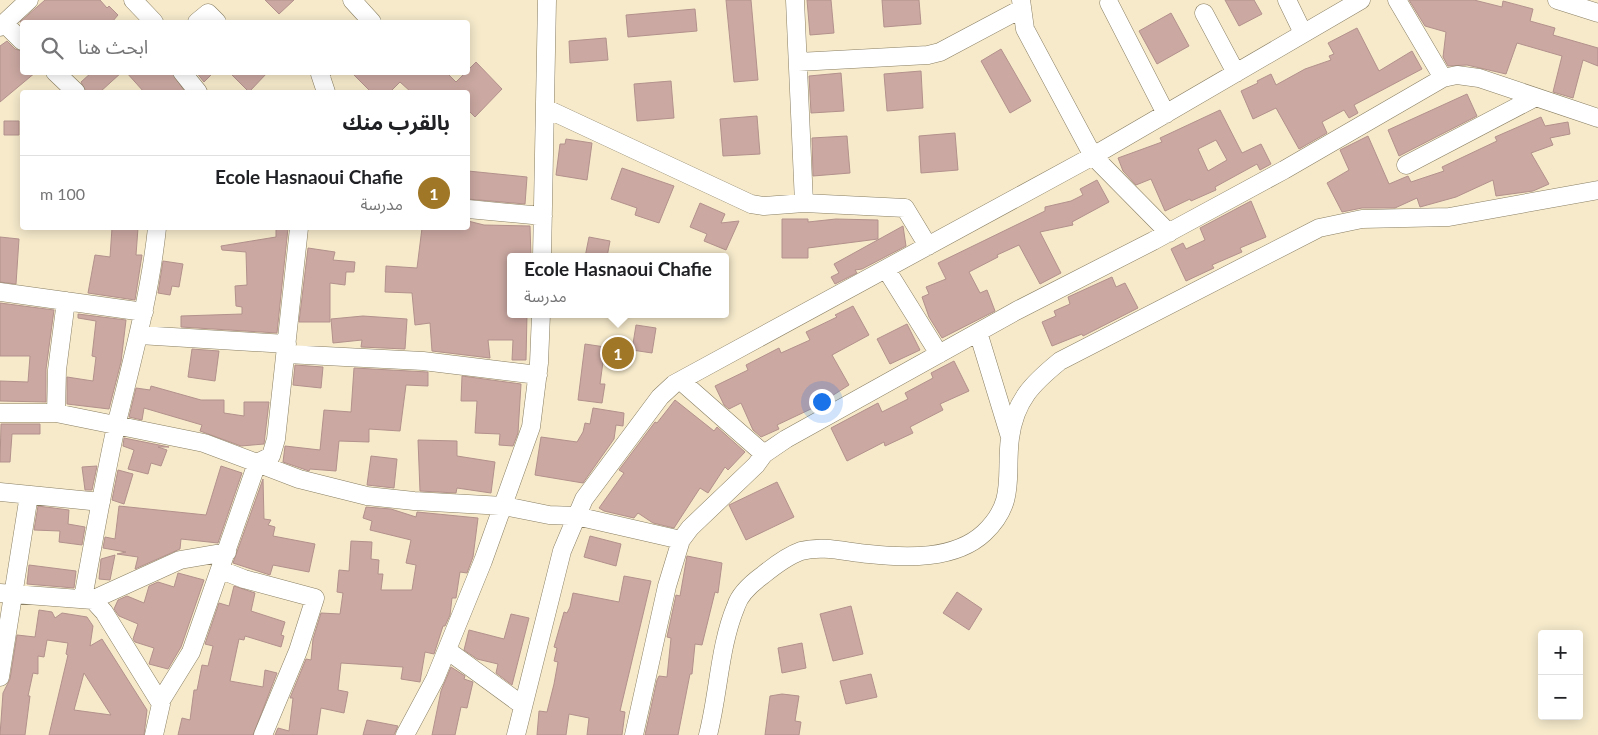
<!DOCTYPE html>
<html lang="ar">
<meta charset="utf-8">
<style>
body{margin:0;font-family:Lato,"Noto Sans Arabic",sans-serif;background:#f6f6f6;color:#202124;direction:rtl}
.controls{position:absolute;right:15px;bottom:15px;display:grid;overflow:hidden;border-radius:5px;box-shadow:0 2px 12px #0003}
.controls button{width:45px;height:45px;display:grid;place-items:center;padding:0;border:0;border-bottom:1px solid #e0e0e0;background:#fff;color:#202124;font:25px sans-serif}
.you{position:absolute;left:821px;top:401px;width:18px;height:18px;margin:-12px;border:4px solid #fff;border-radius:50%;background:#1a73e8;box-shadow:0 0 0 8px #1a73e833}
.badge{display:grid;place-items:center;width:32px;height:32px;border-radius:50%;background:#a07726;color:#fff;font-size:16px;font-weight:700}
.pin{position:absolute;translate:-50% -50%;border:2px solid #fff;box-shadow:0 1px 5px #0006}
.popup{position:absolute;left:507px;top:253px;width:222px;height:65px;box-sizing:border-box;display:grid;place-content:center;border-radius:5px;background:#fff;filter:drop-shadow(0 1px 4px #0005);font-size:16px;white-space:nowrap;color:#757577}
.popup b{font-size:19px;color:#202124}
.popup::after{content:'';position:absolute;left:50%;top:100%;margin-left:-10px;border:10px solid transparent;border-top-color:#fff}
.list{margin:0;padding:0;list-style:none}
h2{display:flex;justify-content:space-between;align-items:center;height:65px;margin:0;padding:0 20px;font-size:21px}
h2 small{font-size:16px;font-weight:400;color:#757577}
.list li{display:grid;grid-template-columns:32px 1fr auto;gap:15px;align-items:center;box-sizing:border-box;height:75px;padding:0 20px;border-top:1px solid #e0e0e0}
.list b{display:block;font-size:19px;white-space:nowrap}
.list p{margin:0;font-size:16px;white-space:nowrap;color:#757577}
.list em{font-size:16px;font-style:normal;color:#757577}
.icon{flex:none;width:28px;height:28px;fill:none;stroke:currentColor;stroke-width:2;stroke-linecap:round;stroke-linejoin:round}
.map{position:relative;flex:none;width:1598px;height:735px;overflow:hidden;direction:ltr}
.search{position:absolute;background:#fff;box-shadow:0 2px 12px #0003;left:20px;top:20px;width:450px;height:55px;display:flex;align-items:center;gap:12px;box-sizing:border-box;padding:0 18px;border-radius:5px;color:#757577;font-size:19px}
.panel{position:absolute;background:#fff;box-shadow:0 2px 12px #0003;left:20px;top:90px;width:450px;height:140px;border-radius:5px;direction:rtl}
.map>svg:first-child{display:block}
.building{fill:#cba8a2;stroke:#b3918c;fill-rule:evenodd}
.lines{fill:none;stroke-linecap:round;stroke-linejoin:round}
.minor-casing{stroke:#897e62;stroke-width:19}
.minor{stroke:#fff;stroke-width:18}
</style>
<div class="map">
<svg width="1598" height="735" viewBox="0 0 1598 735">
<rect width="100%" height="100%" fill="#f6eacb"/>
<path class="building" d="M45 0H100L107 8 109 6 118 15 112 22H20Z
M265 0H294L279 14Z
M726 0H751L758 80 734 82Z
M807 0H831L834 33 810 35Z
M882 0H919L921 24 884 27Z
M1225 0H1254L1262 14 1239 26Z
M1409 0H1474L1502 7 1503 1 1533 9 1530 21 1555 28 1553 35 1598 48V66L1583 60 1573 98 1553 92 1562 56 1517 43 1506 74 1467 65 1448 66 1443 57 1446 32 1425 26Z
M695 9 697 31 628 37 626 15Z
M1171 13 1189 46 1157 64 1139 31Z
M1357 28 1379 71 1412 51 1422 69 1354 105 1358 113 1349 118 1344 110 1322 122 1327 133 1299 149 1276 108 1253 119 1241 91 1258 83 1257 81 1271 74 1276 85 1305 69 1331 60 1329 56 1334 54 1328 43Z
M606 38 608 60 570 63 569 41Z
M7 41 15 49 22 51V72H36L0 102V46Z
M1001 49 1031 101 1010 113 981 61Z
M476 62 502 89 475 117 468 110V92H411L400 82 390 92H371L351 72H446L456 82Z
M921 71 923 108 887 111 884 74Z
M92 72H122L100 92H86L81 82Z
M126 72H172L185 92H144Z
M196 72H214L204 82Z
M229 72H268L249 92Z
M841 73 844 111 811 113 809 76Z
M671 81 674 118 637 121 634 84Z
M1467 94 1477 116 1399 156 1388 130Z
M1220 110 1242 153 1261 144 1271 164 1260 170 1257 164 1215 187 1216 190 1191 201 1190 199 1165 211 1151 179 1136 185 1123 171 1118 158 1162 142 1160 138ZM1216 140 1227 160 1208 171 1198 149Z
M757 116 760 154 723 156 720 119Z
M1541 117 1545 126 1568 122 1570 134 1550 138 1553 145 1531 153 1549 184 1533 191 1496 196 1493 180 1456 197 1420 207 1417 198 1395 208H1362L1342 212 1327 183 1349 170 1340 150 1368 136 1389 184 1408 176 1411 182 1444 171 1442 167 1497 141 1495 137Z
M4 121H19V135H4Z
M955 133 958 170 921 173 919 136Z
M847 136 850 173 813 176 812 138Z
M566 139 592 143 587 180 556 175 560 144H565Z
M622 168 674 186 659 223 635 215 637 208 611 199Z
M468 171 527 177 525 204 468 199Z
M1097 180 1109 202 1072 222 1073 225 1040 232 1061 273 1040 284 1019 245 997 255 998 257 969 272 980 293 987 290 995 311 942 338 929 317 922 297 929 294 926 287 946 279 938 263 1045 211V207L1071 201 1083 195 1080 189Z
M1251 201 1266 237 1240 248 1242 252 1212 265 1214 268 1186 281 1171 249 1183 243 1186 249 1205 240 1200 228Z
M700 203 725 214 721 223 739 221 726 250 704 241 707 234 690 227Z
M782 219H808V222L836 219 878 220V239L808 248V258H782Z
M468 221 484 225 530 226 531 257H510V314H527L526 360H512L513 340H488L490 358 432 351 430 323 415 325 412 293 385 292 386 266 417 268 422 228H468Z
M903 226 906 246 862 269 855 270 857 273 835 284 831 277 839 273 834 264Z
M112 228H138L136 255H142L135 300 88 293 95 255 110 257Z
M276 228H288L277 333 181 327V316L242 314V307L236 306 235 286 247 285 246 252 222 250 221 246 276 237Z
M0 237 19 239 16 284 0 282Z
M589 237 610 241 607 257H585Z
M308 248 335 252 333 260 355 262 354 272H346L345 285 330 283V322H299Z
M163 261 183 264 179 287 172 286 170 295 158 293Z
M1112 277 1116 287 1125 283 1138 308 1083 336 1082 334 1052 346 1042 322 1056 316 1054 311 1070 304 1068 297Z
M0 303 54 310 46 369V402L0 401V381L28 382 30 356H0Z
M853 306 869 335 832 355 849 385 813 408 777 425 779 429 761 437 753 430 741 403 729 409 724 405 715 386 748 370 746 365 779 348 781 353 810 340 806 332 837 317 835 315Z
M78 314 126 320 121 362 109 409 67 404V377L93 381 96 357 92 356 96 321 78 318Z
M363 316 407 319 405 349 361 347 362 340 333 343 331 319Z
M907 324 920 350 890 364 877 339Z
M636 325 656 328 652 353 632 350Z
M585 344 605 347 600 384H605L602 403 578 400Z
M192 349 219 351 215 381 188 377Z
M954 361 969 391 940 404 943 410 910 427 913 433 885 446 884 442 847 461 831 428 878 403 882 412 908 399 905 393 933 378 931 373Z
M295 365 323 367 321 388 293 385Z
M354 368 428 372V386L406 385 400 431 369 429V442L339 441 336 471 310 469 309 471 283 462 285 446 320 450 324 410 351 412Z
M462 376 521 384 518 433 513 446 499 445 500 434 475 433 477 401H461Z
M151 386 201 400H224V413L244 416V402H269L264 444 241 446 200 431 202 425 144 408 142 420 129 417 136 388 150 390Z
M675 400 714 431 717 427 745 452 728 470 725 467 708 493 700 488 674 528 653 523 638 513 634 518 604 511 599 508 624 473 619 470 655 422 657 423Z
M593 408 624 413 623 426 616 425 614 439 583 483 535 475 541 437 577 442 583 432 585 423 590 424Z
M1 424H40V434H12L10 462H0Z
M124 438 169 447H158L167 450 161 466 151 463 148 474 128 469 134 450 123 446Z
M418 440 457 441V456L495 462 491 493 457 488 456 493 420 491Z
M371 456 397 459 394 488 367 485Z
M97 466 92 490H85L82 467Z
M221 466 242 473 218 543 181 539 180 549 135 569 138 557 117 554 126 552 103 548 105 537 115 539 119 506 206 515Z
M118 470 133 474 124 504 112 500Z
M263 479 264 519 271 520 268 525 275 527 273 536 315 544 309 572 273 565 270 575 233 563Z
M777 482 794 517 746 540 729 505Z
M38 506 69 510 68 524 85 527 82 545 59 542 60 531 34 530Z
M366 507 391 509 416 517 417 512 478 518 473 557 467 573 460 572 456 598H452L450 615 445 626H443L434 654 425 652 420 682 401 679 403 667 341 663 338 690 348 692 344 713 321 708 317 735H275L278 728 289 731 293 698H290L306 659 311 660 313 639 321 613 340 614 343 593 337 592 339 570 349 571 351 541 372 542 371 559 379 560 378 574H383L381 590H412L416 565 406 563 411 540 370 530 372 521 363 518Z
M590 536 621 544 616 566 584 557Z
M115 555 110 580 99 579 101 559Z
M687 556 722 563 718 593 715 592 702 645 695 644 692 674H690L678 735H645L657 680 659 676 667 677 671 638 667 637 676 595 680 596Z
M29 565 76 571 74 588 27 584Z
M178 573 204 580 181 647 168 669 149 664 154 648 135 642 133 639 138 624 119 616 114 609 118 600 127 596 144 603 149 586 158 582 174 587Z
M624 576 651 581 620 711 625 712 622 735H587L589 718 569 714 566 735H537L539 711 547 712 554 684 558 662 554 661 557 648 554 647 564 612 567 613 570 607 573 593 619 602Z
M234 586 255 593 251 611 285 622 281 635 284 636 281 647 245 636 244 640 239 639 230 681 263 687 265 670 277 673 253 735H178L182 718 190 720 194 690H197L202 665 208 666 213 646 205 644 219 603 229 606Z
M957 592 982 609 969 630 943 613Z
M851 606 863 654 833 661 820 614Z
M39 610 52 612 55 618 62 613 87 617 93 626 90 646 102 639 147 710 144 735H49L68 655 66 654 68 643 47 640 44 657 38 656V674L33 673 28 696H30L25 735H0L3 693 10 679 17 635 35 637ZM84 673 111 715 74 710Z
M511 614 529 618 512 685 496 673 498 664 477 659 464 650 469 630 504 639Z
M802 643 806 668 782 673 778 648Z
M451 667 465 676 464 679 473 682 467 708 461 707 455 735H432L441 691Z
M871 674 877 697 846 704 840 681Z
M782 694 799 696 795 721 801 722 799 735H765L770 696Z
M367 720 398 726 394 735H363Z"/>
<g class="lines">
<defs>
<path id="minor" d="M133 0 154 22
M352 0 372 22
M795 0 804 203
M1021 0 1025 29 1093 156 1169 233
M1287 0 1303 33
M1397 0 1443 78
M1557 0 1598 13
M1109 3 1166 114
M1204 13 1236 73
M197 22 208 13 217 22
M4 23 22 41
M0 27 29 0
M798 62 928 55 940 52 1021 9
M55 72 76 92
M182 72 198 92
M322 72 320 74 326 92
M545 108 751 204 764 206 804 203 905 208 928 246
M1406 165 1534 98
M468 209 543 216
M542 257 547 0
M886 269 939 354
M0 292 144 312
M978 332 1010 437
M139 335 287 344
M286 354 423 361 538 375
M681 381 764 454
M0 413H56L204 443 299 479 367 496 414 501 504 506 549 515 576 516 681 540
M56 413 57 370 66 301
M0 492 101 502
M221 570 244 579 315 598 298 651 263 735
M0 593 93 600 104 612 161 704 154 735
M83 598C94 539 104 480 117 422 133 357 150 294 157 228
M92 600 180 560 227 552
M447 650 522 705
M0 677 29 495
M160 702 191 652 257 463 271 456 276 439 299 228
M405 735 435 679 483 561 531 427 539 363 541 314
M516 735 562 551 584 499 660 397 674 384 1093 156 1361 0
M634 735 667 586 681 540 690 528 756 465 764 454 786 439 1016 311 1153 241 1284 170 1443 78 1457 75 1479 78 1598 118
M708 735C719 692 719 647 736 606 740 593 752 583 763 575 774 566 787 556 801 551 823 545 846 552 869 554 906 558 955 560 984 533 1017 502 1005 475 1010 438 1015 400 1033 383 1060 361L1319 228 1362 219 1449 217 1598 190"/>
</defs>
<use href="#minor" class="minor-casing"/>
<use href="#minor" class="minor"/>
</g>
</svg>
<div class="controls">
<button>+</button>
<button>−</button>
</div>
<div class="you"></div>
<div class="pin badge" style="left:618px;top:353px">1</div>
<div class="popup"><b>Ecole Hasnaoui Chafie</b>مدرسة</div>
<div class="search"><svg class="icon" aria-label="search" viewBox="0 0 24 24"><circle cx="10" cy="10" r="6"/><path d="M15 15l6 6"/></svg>ابحث هنا</div>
<section class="panel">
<h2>بالقرب منك<small></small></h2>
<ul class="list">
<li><span class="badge">1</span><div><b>Ecole Hasnaoui Chafie</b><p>مدرسة</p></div><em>100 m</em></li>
</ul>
</section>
</div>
